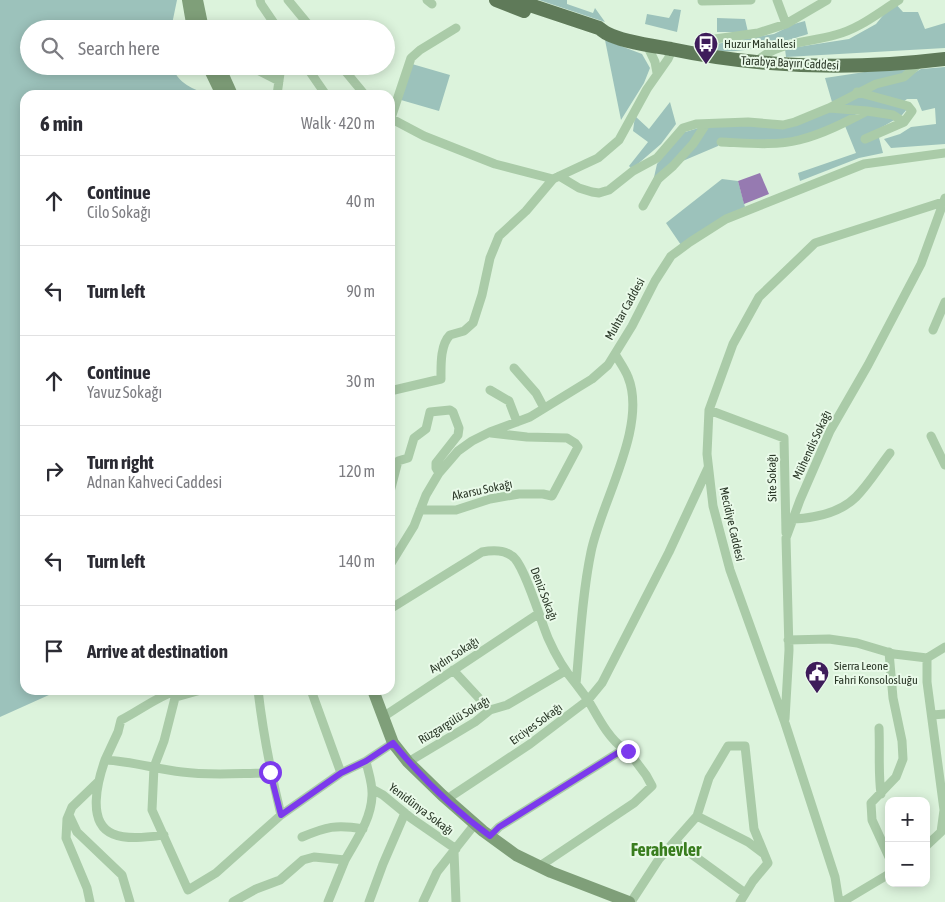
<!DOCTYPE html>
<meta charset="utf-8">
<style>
body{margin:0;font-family:"Asap Condensed",sans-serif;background:#f7f7f7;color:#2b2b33}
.controls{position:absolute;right:15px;bottom:15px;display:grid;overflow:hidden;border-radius:10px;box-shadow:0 2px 12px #0003}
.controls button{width:45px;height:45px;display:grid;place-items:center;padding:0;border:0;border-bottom:1px solid #e1e1e2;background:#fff;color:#2b2b33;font:25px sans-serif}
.stop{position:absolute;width:15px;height:15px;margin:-11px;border:4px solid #7c3aed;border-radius:50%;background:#fff}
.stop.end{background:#7c3aed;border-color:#fff;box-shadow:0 1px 5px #0008}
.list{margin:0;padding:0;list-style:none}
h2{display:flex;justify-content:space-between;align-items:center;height:65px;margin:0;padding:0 20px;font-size:21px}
h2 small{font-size:16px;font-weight:400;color:#7c7c81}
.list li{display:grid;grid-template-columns:32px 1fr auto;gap:15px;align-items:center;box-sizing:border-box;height:90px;padding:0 20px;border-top:1px solid #e1e1e2}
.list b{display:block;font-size:19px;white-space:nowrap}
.list p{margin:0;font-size:16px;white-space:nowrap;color:#7c7c81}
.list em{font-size:16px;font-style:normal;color:#7c7c81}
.icon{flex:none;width:28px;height:28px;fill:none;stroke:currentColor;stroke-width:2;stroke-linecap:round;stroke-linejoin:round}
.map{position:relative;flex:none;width:945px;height:902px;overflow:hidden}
.search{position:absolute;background:#fff;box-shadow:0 2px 12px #0003;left:20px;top:20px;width:375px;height:55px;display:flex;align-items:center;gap:12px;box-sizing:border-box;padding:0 18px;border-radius:28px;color:#7c7c81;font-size:19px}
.panel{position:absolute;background:#fff;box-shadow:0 2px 12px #0003;left:20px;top:90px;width:375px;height:605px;border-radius:15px}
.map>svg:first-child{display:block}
.green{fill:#9cc2bb}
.water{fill:#967ab1}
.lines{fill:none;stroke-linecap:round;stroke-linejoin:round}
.minor{stroke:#aacba8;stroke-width:9}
.secondary{stroke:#7f9f79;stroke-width:12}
.primary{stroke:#5f7a59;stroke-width:14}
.route{stroke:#7c3aed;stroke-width:6}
.labels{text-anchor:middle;stroke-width:4;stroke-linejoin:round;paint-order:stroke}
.poi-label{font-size:12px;fill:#2b3828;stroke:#e9fae9;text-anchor:start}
.street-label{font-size:12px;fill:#2b3828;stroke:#e9fae9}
.district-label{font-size:18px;font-weight:bold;fill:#397d1e;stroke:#e9fae9}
</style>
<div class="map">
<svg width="945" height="902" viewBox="0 0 945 902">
<rect width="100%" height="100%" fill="#dcf3dc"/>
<path class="green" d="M0 0H177L171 29H29V66H172C178 84 193 89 210 95H25V690H60L0 717Z
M539 0H567V4L593 13 595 8 605 22Z
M894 2 903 12H918L925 29 945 23V48L786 57 785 49 849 39 876 24Z
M674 9 681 10 677 32 645 24 647 14 669 18Z
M717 18 745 19 748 32H717Z
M805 21 808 34C789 40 725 60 709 47L710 45 774 34 794 24Z
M605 40 642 54 650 68 644 83 621 120Z
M412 64 450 75 439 111 401 100Z
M911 65 902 74 832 102 825 78Z
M945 67V144L891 148 884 139 900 134 911 127 936 124 935 108 922 111 917 99H907L903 102 863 92 905 78 921 69Z
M857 94 908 108 902 115 896 116 834 107Z
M670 102 676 124 661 144 632 169 629 166 648 142 633 131 635 116 649 129Z
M829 110 864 111 798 140 719 142 718 146 678 163 650 195 657 164 682 133 705 126 748 123 783 127Z
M867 112 896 119 877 130 883 153 859 158 800 181 798 173 856 153 845 126Z
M722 179 738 181 745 207 721 219 681 245 666 223Z"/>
<path class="water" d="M760 173 769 194 744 204 738 181Z"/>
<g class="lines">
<path class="minor" d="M260 0 261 4 278 29
M288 0 312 29
M427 0 432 4
M777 0 786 24
M702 1 751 0
M647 45 655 62 657 73
M691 53 715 39 758 33 786 24 827 0
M756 62C778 41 808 43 835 35 859 29 878 13 899 0
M250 66 279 81
M306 66 326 95
M341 66 365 95
M857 92 908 106 912 111 904 122
M277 95 281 66
M829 108 876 84 904 77 921 62
M390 118 424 136 495 164 553 179 598 158 619 140 647 89 668 59 672 50
M390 121 411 58 420 50 456 28
M721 142C746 143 775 146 799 140 823 134 846 122 867 111
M559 176 579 188 592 192 599 193 609 190 633 171 657 158 683 128 696 124 748 122 783 125 795 122 829 108 867 111 893 115 904 122 865 139
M643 206 658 179 673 166 693 144 706 124
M933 330 945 302
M615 354C619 361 625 369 628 377 648 426 601 502 591 552 582 595 580 641 576 684L588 700 602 683 669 552 708 468
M514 368 536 393 544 408
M490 390 509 401 517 422
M390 391 441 379C441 366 440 345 450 335L464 331 473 323 482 295 490 258 499 236 526 211 553 179
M709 410 784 438 786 533
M931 436 945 465
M390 492 398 461 408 458 414 438 426 429 430 412 450 410 453 412 459 428 458 435 436 463V468L439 473
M420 510H456L490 499 519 494H543L552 496 578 447 575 443 567 438 527 437 491 433
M793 519C814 518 840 513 856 497 869 484 879 467 890 453
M390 565 414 526 426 495 439 473 458 451 472 441 490 432 530 417 592 379 608 365 632 326 655 281 671 256 690 242 726 219 864 164 945 153
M390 609 482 552C492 550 503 549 512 556 524 563 541 622 548 638 555 654 564 670 576 684
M788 640 829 639 857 643 894 654 927 658V682L944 810 941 832 926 846
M927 658 945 647
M453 670 490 710
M177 690 164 741 154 767 152 810 188 890 216 873 281 815 341 773
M258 690C263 733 271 774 281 815
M176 697 201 690
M932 715 945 714
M383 717 538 614
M785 719 789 650 786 538 800 500 830 431 868 365 921 264 945 198
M879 728C880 751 878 772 881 794
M105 760 118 732 121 720C140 710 157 697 177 690
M366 761 393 743
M408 762 475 722 490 710 507 705 565 671
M372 789 383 795 411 818 456 849
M447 799 530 744 588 700C598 717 608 738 624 749
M69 815 77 832 122 875 130 902
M697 816 748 842 764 854
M164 835C148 837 128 840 113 834 86 823 98 780 105 760 131 761 156 769 182 772 211 776 241 773 271 773
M490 836 499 827 624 749 628 751 646 775 652 786 634 803 540 866
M302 837C326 827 336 824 363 829
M675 842 745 893
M454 852 456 902
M889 857 872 820 871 803 896 777 903 759 902 741 893 698 889 652
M90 902 87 888 66 838 67 819 72 807 98 782
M233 902 256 889 280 880 303 860 314 857 345 860C356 840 371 820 372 796 373 784 368 772 366 761L341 773 311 690
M328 902 345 860
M369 902 383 864 405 813
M423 902 437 872 475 824
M631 902 659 859 697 816 709 778 728 746H745L754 829 768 863 753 881 740 902
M839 902 835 877 785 723 730 570 713 506 707 454 709 410 733 344 759 297 815 243 943 202
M842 902 889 874"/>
<path class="secondary" d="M188 0 193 29
M197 0 203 29
M208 66 222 95
M219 66 232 95
M373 690 393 743 408 762 442 795 483 831 516 855 551 872 629 902"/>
<path class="primary" d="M496 0 524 11
M515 0 599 28C602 30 605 33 608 34 623 42 654 46 671 49 761 68 854 70 945 59"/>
</g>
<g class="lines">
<path class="route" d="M270 772 281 815 341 773 366 761 393 743C421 777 454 810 490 836L499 827 624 749 628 751"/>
</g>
<defs>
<symbol id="bus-pin" viewBox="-11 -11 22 30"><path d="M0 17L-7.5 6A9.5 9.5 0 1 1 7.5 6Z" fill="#3e1c5a" stroke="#e9fae9"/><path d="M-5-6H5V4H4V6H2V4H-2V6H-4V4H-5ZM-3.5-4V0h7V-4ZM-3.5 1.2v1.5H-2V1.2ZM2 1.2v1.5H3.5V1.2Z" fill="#fff"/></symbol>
<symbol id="civic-pin" viewBox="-11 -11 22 30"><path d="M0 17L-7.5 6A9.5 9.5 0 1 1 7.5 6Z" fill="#3e1c5a" stroke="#e9fae9"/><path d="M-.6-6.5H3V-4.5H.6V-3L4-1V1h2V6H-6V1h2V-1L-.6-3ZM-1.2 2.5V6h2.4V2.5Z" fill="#fff"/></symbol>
</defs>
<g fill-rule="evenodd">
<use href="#bus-pin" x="692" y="30" width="28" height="38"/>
<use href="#civic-pin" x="803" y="659" width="28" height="38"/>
</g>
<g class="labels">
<g class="poi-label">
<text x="724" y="48">Huzur Mahallesi</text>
<text x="834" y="670">Sierra Leone<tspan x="834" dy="14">Fahri Konsolosluğu</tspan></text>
</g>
<g class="street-label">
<text transform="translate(790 63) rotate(3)" y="4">Tarabya Bayırı Caddesi</text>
<text transform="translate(625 309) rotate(-61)" y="4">Muhtar Caddesi</text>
<text transform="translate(812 445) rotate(-65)" y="4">Mühendis Sokağı</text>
<text transform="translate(772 478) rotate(-91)" y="4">Site Sokağı</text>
<text transform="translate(482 490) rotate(-12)" y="4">Akarsu Sokağı</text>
<text transform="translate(732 524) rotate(77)" y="4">Mecidiye Caddesi</text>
<text transform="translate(544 594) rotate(69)" y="4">Deniz Sokağı</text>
<text transform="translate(454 655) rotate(-33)" y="4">Aydın Sokağı</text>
<text transform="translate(454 720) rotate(-31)" y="4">Rüzgargülü Sokağı</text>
<text transform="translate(536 724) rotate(-36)" y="4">Erciyes Sokağı</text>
<text transform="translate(421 809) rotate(37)" y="4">Yenidünya Sokağı</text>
</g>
<g class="district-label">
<text x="666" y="856">Ferahevler</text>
</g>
</g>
</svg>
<div class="controls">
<button>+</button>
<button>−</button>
</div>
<div class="stop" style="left:270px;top:772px"></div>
<div class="stop end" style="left:628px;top:751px"></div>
<div class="search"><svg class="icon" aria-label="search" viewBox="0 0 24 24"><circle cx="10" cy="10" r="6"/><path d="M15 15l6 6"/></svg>Search here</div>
<section class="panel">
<h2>6 min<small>Walk · 420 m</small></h2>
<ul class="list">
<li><svg class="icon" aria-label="ahead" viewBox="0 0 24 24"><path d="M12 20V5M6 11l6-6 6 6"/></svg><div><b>Continue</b><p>Cilo Sokağı</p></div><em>40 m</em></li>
<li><svg class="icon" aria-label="left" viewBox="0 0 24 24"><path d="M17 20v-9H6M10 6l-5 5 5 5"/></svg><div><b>Turn left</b></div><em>90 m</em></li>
<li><svg class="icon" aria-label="ahead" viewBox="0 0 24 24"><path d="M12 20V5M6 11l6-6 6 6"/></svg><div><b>Continue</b><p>Yavuz Sokağı</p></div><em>30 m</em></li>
<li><svg class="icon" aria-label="right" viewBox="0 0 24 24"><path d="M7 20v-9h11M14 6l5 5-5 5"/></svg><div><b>Turn right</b><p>Adnan Kahveci Caddesi</p></div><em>120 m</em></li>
<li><svg class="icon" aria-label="left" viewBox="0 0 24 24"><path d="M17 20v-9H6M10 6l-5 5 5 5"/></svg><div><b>Turn left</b></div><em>140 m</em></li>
<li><svg class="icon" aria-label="arrive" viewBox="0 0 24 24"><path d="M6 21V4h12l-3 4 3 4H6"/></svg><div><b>Arrive at destination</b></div></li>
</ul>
</section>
</div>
